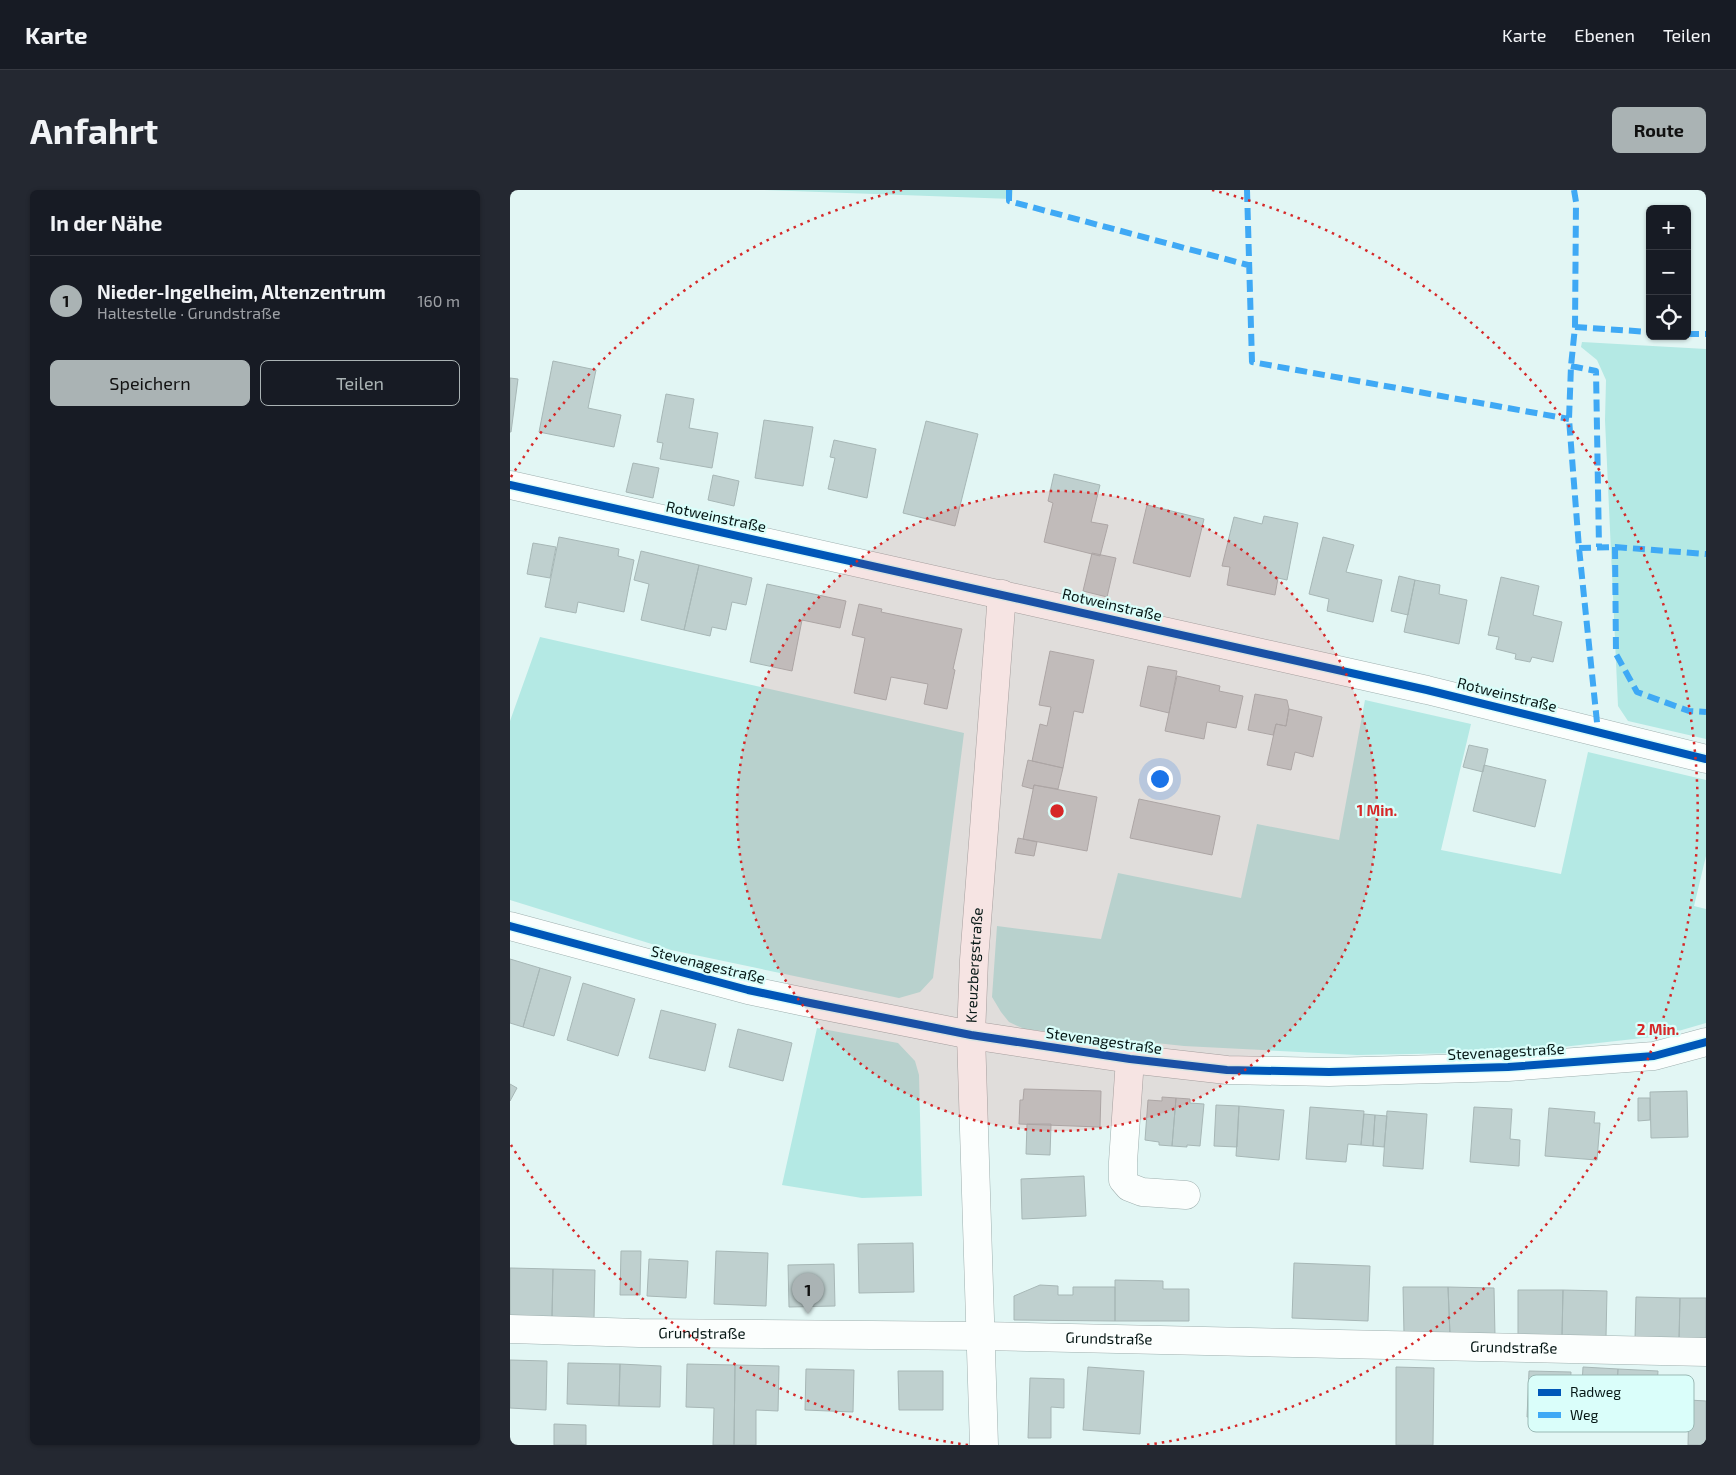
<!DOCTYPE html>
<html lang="de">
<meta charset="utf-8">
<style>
body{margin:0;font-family:"Exo 2",sans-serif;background:#242831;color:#f1f3f6}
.controls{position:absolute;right:15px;top:15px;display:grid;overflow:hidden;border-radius:8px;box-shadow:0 1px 4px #0004}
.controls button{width:45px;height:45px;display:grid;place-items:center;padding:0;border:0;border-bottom:1px solid #363941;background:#171b24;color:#f1f3f6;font:25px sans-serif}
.you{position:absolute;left:649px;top:588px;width:18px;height:18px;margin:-12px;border:4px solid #fff;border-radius:50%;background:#1a73e8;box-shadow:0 0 0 8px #1a73e833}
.badge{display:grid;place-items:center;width:32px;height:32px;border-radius:50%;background:#aab3b4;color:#111;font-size:16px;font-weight:700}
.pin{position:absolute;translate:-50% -41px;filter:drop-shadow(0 1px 2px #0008)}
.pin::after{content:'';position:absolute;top:26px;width:18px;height:15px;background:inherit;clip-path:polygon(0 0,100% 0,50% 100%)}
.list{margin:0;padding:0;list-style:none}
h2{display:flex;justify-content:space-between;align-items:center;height:65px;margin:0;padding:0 20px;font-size:21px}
h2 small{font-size:16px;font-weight:400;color:#9ea1a6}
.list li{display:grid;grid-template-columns:32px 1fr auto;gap:15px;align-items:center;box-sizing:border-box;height:90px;padding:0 20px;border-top:1px solid #363941}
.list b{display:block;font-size:19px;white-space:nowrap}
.list p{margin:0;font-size:16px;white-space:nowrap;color:#9ea1a6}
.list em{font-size:16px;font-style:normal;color:#9ea1a6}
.actions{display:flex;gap:10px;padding:15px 20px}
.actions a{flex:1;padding:11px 0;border:1px solid #aab3b4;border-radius:8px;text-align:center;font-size:18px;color:#aab3b4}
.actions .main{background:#aab3b4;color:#111}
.icon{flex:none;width:28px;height:28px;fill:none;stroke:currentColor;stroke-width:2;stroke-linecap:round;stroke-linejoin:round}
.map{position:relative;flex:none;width:1196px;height:1255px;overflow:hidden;border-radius:8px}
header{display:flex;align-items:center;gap:30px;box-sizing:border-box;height:70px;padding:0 25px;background:#171b24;border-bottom:1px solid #363941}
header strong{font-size:24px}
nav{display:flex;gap:28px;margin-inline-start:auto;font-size:18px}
.intro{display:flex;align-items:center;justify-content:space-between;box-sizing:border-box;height:120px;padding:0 30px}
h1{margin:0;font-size:35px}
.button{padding:12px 22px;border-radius:8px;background:#aab3b4;color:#111;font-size:18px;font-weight:700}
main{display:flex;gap:30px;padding:0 30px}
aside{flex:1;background:#171b24;border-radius:8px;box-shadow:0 1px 4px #0004}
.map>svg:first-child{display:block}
.green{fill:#b4e9e4}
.building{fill:#bfd0cf;stroke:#a7b7b6}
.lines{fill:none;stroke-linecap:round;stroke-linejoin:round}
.minor-casing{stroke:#9fb0af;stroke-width:29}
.minor{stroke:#fbfefd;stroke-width:28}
.quiet{stroke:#3fa9f5;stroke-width:6;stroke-dasharray:12 6;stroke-linecap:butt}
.cycleway-casing{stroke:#dafefa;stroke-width:11}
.cycleway{stroke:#0057b8;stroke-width:8}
.ring{fill:none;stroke:#d62828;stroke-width:2.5;stroke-dasharray:2.5 5}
.labels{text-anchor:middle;stroke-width:4.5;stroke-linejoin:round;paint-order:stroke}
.street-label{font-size:15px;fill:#061715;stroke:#dafefa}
.key{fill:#dafefa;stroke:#9ab9b5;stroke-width:1}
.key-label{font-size:14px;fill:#061715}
.centre{fill:#d62828;stroke:#dafefa;stroke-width:2.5}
.ring-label{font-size:15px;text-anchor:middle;font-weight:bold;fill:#d62828;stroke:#dafefa;stroke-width:4.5;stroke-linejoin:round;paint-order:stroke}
</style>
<header>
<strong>Karte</strong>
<nav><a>Karte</a><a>Ebenen</a><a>Teilen</a></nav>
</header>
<div class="intro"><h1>Anfahrt</h1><a class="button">Route</a></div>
<main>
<aside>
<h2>In der Nähe<small></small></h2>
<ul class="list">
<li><span class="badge">1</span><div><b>Nieder-Ingelheim, Altenzentrum</b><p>Haltestelle · Grundstraße</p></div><em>160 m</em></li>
</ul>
<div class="actions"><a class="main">Speichern</a><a>Teilen</a></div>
</aside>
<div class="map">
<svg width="1196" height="1255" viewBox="0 0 1196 1255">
<rect width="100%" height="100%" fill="#e2f6f4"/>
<path class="green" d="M254 0H503L502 9Z
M1072 152 1196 159V549L1118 531 1108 516 1095 230 1096 190 1087 170 1071 157Z
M30 447 454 543 423 788 410 802 389 808 161 760 0 710V531Z
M855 510 961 534 931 660 1051 684 1078 562 1196 590V666L1184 716 1196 719V833L1151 846 1008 862 847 865 674 856 514 839 499 832 491 822 482 807 487 736 591 749 608 683 731 708 747 634 829 650Z
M307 838 388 853 405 871 409 885 412 1006 352 1008 272 995Z"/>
<path class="building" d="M43 171 86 180 78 218 111 225 104 257 29 242Z
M0 188 8 189 1 242H0Z
M156 204 184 209 179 238 208 243 202 278 150 269 153 253 147 252Z
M254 230 303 237 293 296 245 288Z
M416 231 468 244 445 336 393 323Z
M324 250 366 259 357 308 318 299 325 268 320 267Z
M123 273 149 278 143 308 116 302Z
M544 284 590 295 581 332 598 335 590 366 534 352 543 313 538 311Z
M203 285 229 291 224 316 198 310Z
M637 315 694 329 680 387 623 373Z
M754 326 788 333 777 390 768 388 765 405 717 395 720 377 712 376 724 327 752 334Z
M49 347 109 359 108 366 124 370 114 422 68 412 66 423 35 417Z
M813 347 844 355 836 382 872 390 863 432 817 421 819 409 799 404Z
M23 353 46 357 40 388 17 384Z
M131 361 189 375 174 440 131 430 139 394 124 390Z
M582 363 606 368 597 407 573 401Z
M189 375 242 388 236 415 222 412 216 440 202 437 200 446 174 440Z
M889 386 905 390 898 425 881 421Z
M991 387 1029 396 1023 425 1052 432 1043 472 1022 467 1020 472 1005 469 1006 464 986 459 989 447 978 445Z
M905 390 930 395 929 404 957 410 949 454 894 442Z
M257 394 336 411 330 438 292 430 282 481 240 472Z
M349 414 372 419 371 422 452 439 443 479 445 480 437 519 414 514 418 494 381 487 376 510 344 503 355 448 342 445Z
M540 461 584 470 573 523 564 521 553 578 522 571 530 534 537 536 541 517 529 515Z
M638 476 667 481 659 523 630 516Z
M667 486 710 496 709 501 733 506 726 538 697 532 694 549 655 541Z
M745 504 777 510 779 519 776 536 766 534 763 545 738 540Z
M779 519 812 527 803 567 785 562 781 580 757 575 766 534 776 536Z
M959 555 978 559 973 582 953 577Z
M518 570 553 578 548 599 524 595 523 599 512 596Z
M974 575 1036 590 1025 637 963 621Z
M524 595 587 607 577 661 513 649Z
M629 609 710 626 702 665 620 648Z
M508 648 527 652 524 666 505 663Z
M0 769 30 778 13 837 0 833Z
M30 778 61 787 44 846 13 837Z
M73 793 125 809 108 866 57 850Z
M151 820 206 834 195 881 139 868Z
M228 839 282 853 273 891 219 877Z
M0 894 7 898 0 911Z
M514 899 591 901 590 937 509 934 510 910H513Z
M1177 901 1178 947 1141 948 1140 902Z
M652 907 666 908 662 956 649 955V952L635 950 638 910 652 911Z
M666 908 680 909V913L694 914 690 956 677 955V957L662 956Z
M1128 908H1140V930L1128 931Z
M706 915 729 916 727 957 704 956Z
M729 916 774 920 769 970 726 966Z
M800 917 854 921 851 955 838 954 836 972 796 969Z
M964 917 1002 919 1000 949 1010 950 1009 976 960 972Z
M1039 918 1085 922 1084 933H1090L1087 970 1035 966Z
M877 921 917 924 913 979 873 976Z
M854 924 865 925 863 956 851 955Z
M865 925 877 926 874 957 863 956Z
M517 934H541L540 965 516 964Z
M574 986 576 1026 512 1029 511 989Z
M403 1053 404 1102 349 1103 348 1054Z
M111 1061H131L130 1105H110Z
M206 1061 258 1063 256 1116 204 1114Z
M139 1069 178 1071 176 1108 137 1106Z
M784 1073 860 1076 858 1131 782 1128Z
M324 1074 325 1116 279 1117 278 1075Z
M0 1078 43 1079 42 1127 0 1126Z
M43 1079 85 1080 84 1129 42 1127Z
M605 1090 653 1091V1099H679V1131H605Z
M530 1095 548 1096V1105H563V1097H605V1131L504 1130V1106Z
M893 1097H938L940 1145 894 1144Z
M938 1097 984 1098 985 1146 940 1145Z
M1008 1100H1053L1052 1146 1008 1145Z
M1053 1100 1097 1101 1096 1147 1052 1146Z
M1126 1107 1170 1108 1169 1150 1125 1149Z
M1170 1108H1196V1150H1169Z
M0 1170 37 1171 36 1220 0 1218Z
M58 1173 110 1174 109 1216 57 1214Z
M110 1174 151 1176 150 1217 109 1216Z
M177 1174 225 1175 224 1255H203L204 1218 176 1217Z
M225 1175 269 1176 268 1221 246 1220V1255H224Z
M578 1177 634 1181 630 1244 573 1240Z
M886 1177 924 1178 923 1255H886Z
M1073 1177 1108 1179 1105 1230 1070 1228Z
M296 1179 344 1180 343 1222 295 1220Z
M1108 1179 1148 1181 1145 1232 1105 1230Z
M388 1181H433V1220H389Z
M1019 1181 1061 1182 1059 1228 1017 1227Z
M520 1188 554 1189V1218L541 1217V1248H518Z
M1179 1210 1196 1211V1255H1178Z
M44 1234 76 1235V1255H44Z"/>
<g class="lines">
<defs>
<g id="minor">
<path d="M0 295 917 500 1196 569"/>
<path d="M0 736 238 800 295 812 461 845 620 869 717 880 819 882 998 877 1144 866 1196 852"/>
<path d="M620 869 613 972V990L619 997 632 1002 676 1005"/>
<path id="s1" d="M0 1139 129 1143 471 1146 1196 1162"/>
<path id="s2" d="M474 1255 461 845 464 770 492 404"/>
</g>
</defs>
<use href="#minor" class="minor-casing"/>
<use href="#minor" class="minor"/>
<path class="quiet" d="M499 0V11L738 75
M737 0 742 172 1059 229
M1064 0 1066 12 1065 137 1061 176 1059 229 1069 358 1088 542
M1065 137 1140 142
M1177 144H1196
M1061 176 1086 181 1089 357
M1105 357 1196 364
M1069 358 1105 357 1106 464 1127 502 1179 521 1196 522"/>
<defs>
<path id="cycleway" d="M0 295 917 500 1196 569
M0 736 238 800 295 812 461 845 620 869 717 880 819 882 998 877 1144 866 1196 852"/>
</defs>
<use href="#cycleway" class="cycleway-casing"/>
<use href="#cycleway" class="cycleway"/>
</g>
<circle cx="547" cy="621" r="320" fill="#d62828" fill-opacity=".12"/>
<g class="ring">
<circle cx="547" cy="621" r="320"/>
<path d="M458 1255A640 640 0 0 1 1 955M1 287A640 640 0 0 1 392 0M702 0A640 640 0 0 1 636 1255"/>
</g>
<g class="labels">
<g class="street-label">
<text transform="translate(206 327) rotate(12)" y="5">Rotweinstraße</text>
<text transform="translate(602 415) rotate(13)" y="5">Rotweinstraße</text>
<text transform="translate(997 505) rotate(14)" y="5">Rotweinstraße</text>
<text transform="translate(198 775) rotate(14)" y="5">Stevenagestraße</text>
<text dy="5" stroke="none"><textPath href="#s2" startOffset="480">Kreuzbergstraße</textPath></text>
<text transform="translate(594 851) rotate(8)" y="5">Stevenagestraße</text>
<text transform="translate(996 862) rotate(-3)" y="5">Stevenagestraße</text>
<text dy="5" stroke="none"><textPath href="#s1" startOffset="192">Grundstraße</textPath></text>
<text dy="5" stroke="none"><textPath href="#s1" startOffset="599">Grundstraße</textPath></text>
<text dy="5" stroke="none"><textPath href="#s1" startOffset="1004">Grundstraße</textPath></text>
</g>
</g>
<rect x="1018" y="1185" width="166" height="57" rx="8" class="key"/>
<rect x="1028" y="1199" width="23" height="7" fill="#0057b8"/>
<rect x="1028" y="1222" width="23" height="6" fill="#3fa9f5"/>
<g class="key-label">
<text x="1060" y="1207">Radweg</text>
<text x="1060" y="1230">Weg</text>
</g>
<circle cx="547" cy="621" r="8" class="centre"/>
<g class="ring-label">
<text x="867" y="626">1 Min.</text>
<text x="1148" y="845">2 Min.</text>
</g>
</svg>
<div class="controls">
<button>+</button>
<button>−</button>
<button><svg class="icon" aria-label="locate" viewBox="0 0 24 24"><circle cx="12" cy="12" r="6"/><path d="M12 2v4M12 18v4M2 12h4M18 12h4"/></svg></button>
</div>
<div class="you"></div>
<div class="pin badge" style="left:298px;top:1124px">1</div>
</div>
</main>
